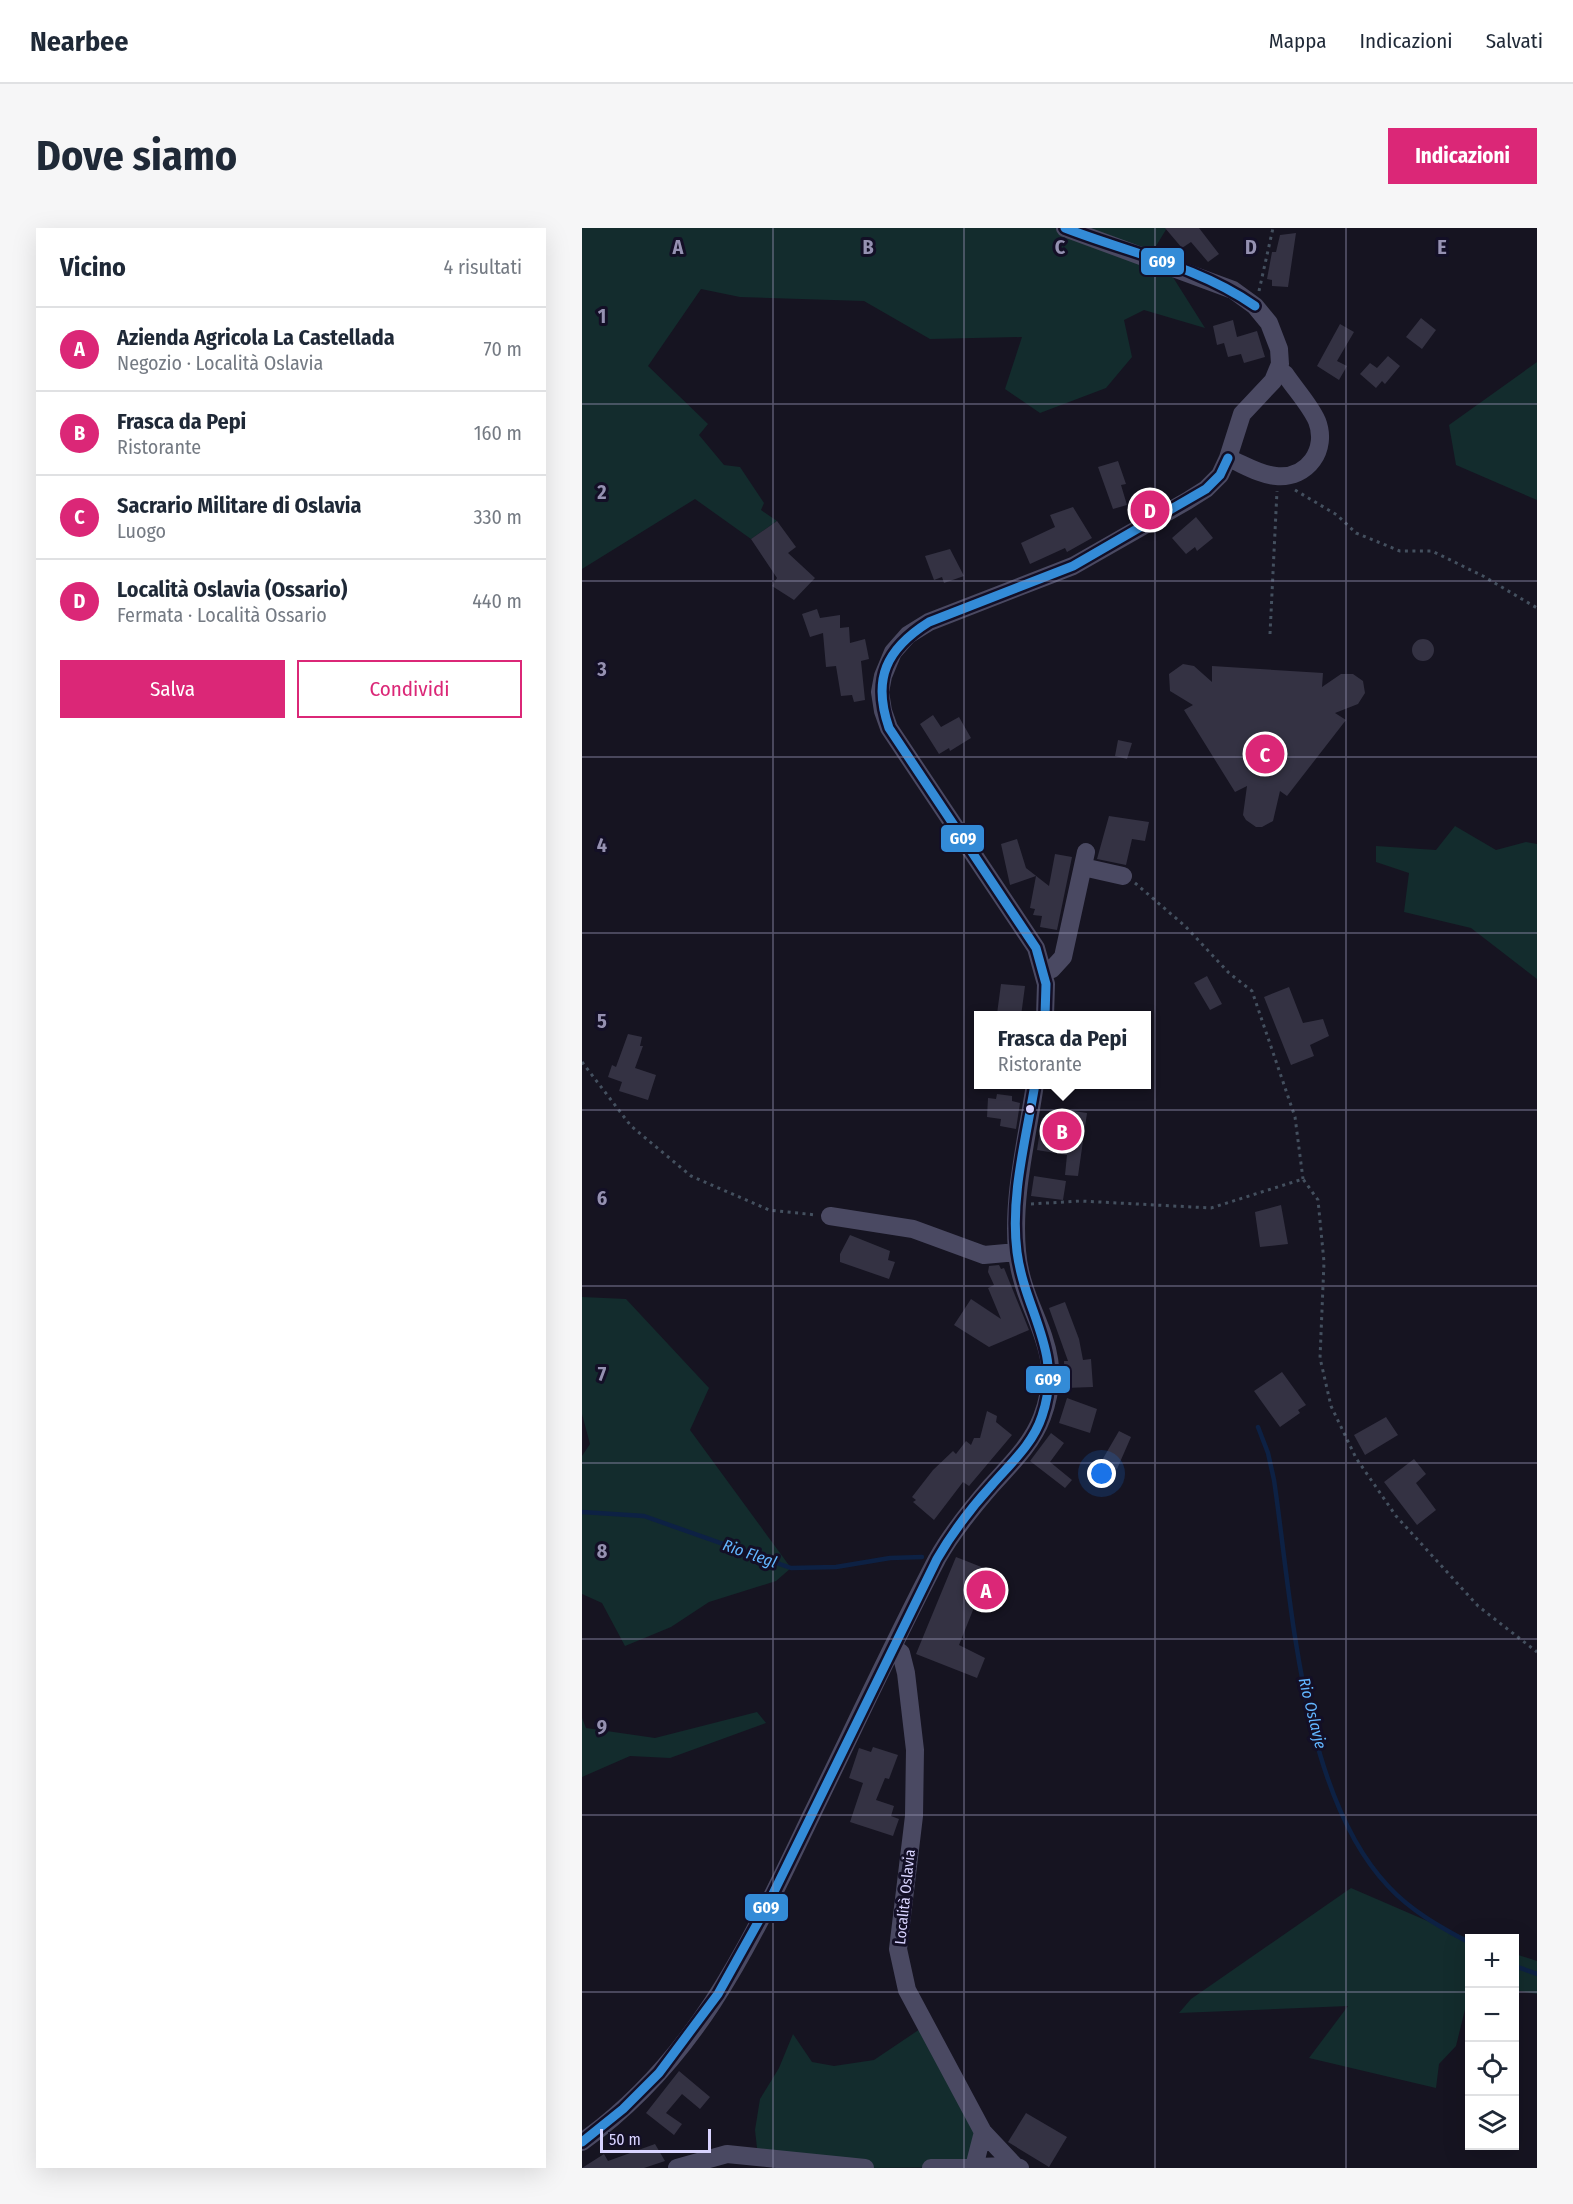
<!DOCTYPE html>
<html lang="it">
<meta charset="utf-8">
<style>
body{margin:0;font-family:"Fira Sans Condensed",sans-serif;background:#f6f6f7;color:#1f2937}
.controls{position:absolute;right:18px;bottom:18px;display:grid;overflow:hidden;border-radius:0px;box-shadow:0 6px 24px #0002}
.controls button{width:54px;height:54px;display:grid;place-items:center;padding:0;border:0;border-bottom:2px solid #e0e1e3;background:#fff;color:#1f2937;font:30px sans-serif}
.scale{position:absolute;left:18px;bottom:15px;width:111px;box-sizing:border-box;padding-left:6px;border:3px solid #d9d4ff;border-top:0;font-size:16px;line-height:21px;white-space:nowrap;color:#d9d4ff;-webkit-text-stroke:4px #130f26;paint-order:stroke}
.you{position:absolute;left:520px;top:1246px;width:21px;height:21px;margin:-15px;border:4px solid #fff;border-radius:50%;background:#1a73e8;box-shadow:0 0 0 9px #1a73e833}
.badge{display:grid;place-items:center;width:39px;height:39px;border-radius:50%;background:#db2777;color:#fff;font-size:20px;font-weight:700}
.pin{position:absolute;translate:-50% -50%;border:3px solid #fff;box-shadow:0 2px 6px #0006}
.popup{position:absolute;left:392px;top:783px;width:177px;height:78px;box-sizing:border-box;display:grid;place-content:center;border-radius:0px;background:#fff;filter:drop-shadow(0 2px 4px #0005);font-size:20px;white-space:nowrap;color:#747a83}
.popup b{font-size:22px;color:#1f2937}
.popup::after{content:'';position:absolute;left:50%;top:100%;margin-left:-12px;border:12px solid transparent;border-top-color:#fff}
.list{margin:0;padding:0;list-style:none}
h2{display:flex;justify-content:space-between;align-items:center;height:78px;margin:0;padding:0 24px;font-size:26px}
h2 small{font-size:20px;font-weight:400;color:#747a83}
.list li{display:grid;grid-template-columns:39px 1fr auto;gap:18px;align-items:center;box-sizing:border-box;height:84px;padding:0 24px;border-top:2px solid #e0e1e3}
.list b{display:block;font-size:22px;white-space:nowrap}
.list p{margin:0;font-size:20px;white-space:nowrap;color:#747a83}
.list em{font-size:20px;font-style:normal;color:#747a83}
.actions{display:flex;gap:12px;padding:18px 24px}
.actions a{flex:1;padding:14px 0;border:2px solid #db2777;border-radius:0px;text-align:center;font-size:21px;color:#db2777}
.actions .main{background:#db2777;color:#fff}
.icon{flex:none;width:33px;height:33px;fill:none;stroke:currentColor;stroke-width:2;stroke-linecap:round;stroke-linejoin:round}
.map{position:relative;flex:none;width:955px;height:1940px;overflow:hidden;border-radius:0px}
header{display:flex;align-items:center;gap:36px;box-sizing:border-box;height:84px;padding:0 30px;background:#fff;border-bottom:2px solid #e0e1e3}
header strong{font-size:28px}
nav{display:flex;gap:33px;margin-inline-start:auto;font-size:21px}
.intro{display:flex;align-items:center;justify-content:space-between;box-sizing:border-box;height:144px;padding:0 36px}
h1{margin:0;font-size:42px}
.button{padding:15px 27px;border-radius:0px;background:#db2777;color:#fff;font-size:21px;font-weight:700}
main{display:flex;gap:36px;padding:0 36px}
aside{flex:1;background:#fff;border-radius:0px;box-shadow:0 6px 24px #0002}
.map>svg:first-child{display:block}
.green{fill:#132c2d}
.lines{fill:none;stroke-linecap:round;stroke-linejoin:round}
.stream{stroke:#0d2144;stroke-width:4.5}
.building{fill:#343243}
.path{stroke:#44505f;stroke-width:3;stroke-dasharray:3 4.5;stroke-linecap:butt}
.minor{stroke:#4a4962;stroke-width:18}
.bus-1-casing{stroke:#130f26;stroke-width:14}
.bus-1{stroke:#338bd7;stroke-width:9}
.grid{fill:none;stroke:#9591b1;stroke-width:1.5;stroke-opacity:0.55}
.bus-dot{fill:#d9d4ff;stroke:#130f26;stroke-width:2}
.labels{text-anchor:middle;stroke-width:6;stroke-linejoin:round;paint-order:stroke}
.street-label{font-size:15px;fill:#d9d4ff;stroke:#130f26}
.water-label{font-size:16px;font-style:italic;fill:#62b6ff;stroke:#130f26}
.grid-label{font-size:20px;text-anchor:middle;font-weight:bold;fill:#9591b1;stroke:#130f26;stroke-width:6;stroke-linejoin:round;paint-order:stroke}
.line-badge{stroke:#130f26;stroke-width:2}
.badge-label{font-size:16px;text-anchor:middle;font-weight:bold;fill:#fff}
</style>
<header>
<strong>Nearbee</strong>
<nav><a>Mappa</a><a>Indicazioni</a><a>Salvati</a></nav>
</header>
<div class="intro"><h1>Dove siamo</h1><a class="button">Indicazioni</a></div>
<main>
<aside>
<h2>Vicino<small>4 risultati</small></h2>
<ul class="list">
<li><span class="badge">A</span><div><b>Azienda Agricola La Castellada</b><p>Negozio · Località Oslavia</p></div><em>70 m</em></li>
<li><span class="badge">B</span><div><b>Frasca da Pepi</b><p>Ristorante</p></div><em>160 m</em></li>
<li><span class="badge">C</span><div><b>Sacrario Militare di Oslavia</b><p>Luogo</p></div><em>330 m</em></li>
<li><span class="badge">D</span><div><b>Località Oslavia (Ossario)</b><p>Fermata · Località Ossario</p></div><em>440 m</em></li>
</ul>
<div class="actions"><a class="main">Salva</a><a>Condividi</a></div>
</aside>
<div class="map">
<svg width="955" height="1940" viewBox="0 0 955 1940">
<rect width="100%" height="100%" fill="#161421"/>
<path class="green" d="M0 0H585L574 18 582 35 623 100 562 82 542 92 550 129 524 160 458 185 423 161 440 109 348 111 282 73 158 69 119 61 66 138 126 196 117 207 142 237 158 239 182 275 179 282 195 293 169 311 113 271 0 341Z
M955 134V272L874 237 867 197Z
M873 598 914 622 944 614 955 616V751L889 700 822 684 827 645 794 634V618L854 622Z
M0 1069 44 1071 127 1160 108 1202 209 1340 194 1353 127 1374 89 1399 43 1418 20 1375 0 1366V1228L8 1216 0 1186Z
M175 1484 184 1495 88 1530 48 1528 0 1549V1490L4 1500 73 1510Z
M769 1660 887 1711V1765L874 1818 857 1836 854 1860 727 1830 766 1778 597 1785 609 1771Z
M933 1726 955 1733V1766L933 1762Z
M344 1797 401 1904 392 1939 283 1940 176 1929 173 1902 178 1871 197 1840 211 1806 230 1834 252 1838 292 1832Z"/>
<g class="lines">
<path class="stream" d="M676 1199 686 1225 692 1252C710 1373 719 1566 806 1658 829 1683 858 1699 888 1715
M0 1284 62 1288 209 1340 254 1339 308 1330 340 1329
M933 1738 955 1746"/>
</g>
<path class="building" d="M583 0H617L637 26 626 34 609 14 600 20Z
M714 5 706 59 690 58V52L685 51 690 24H694L698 7Z
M839 90 854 102 840 121 824 109Z
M651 92 655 109 675 103 683 129 662 135 659 126 646 129 642 115 635 117 631 98Z
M758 96 772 104 755 133 765 138 757 152 735 138Z
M806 128 818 138 803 156 800 153 794 160 778 146 788 135 795 140Z
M536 233 544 256 539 257 545 277 531 281 516 239Z
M491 279 510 310 485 324 483 320 448 336 439 315 473 299 468 287Z
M614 289 631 310 615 323 613 319 604 326 590 310Z
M195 293 214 319 206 325 233 350 212 372 190 358 195 350 169 311Z
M368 321 382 348 362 355 360 349 352 352 343 328Z
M235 381 238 390 258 387V400L267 399 268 415 283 411 287 431 279 433 283 472 272 474 270 467 259 468 254 438 244 439 241 405 228 409 220 386Z
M830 422a11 11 0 1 1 22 0a11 11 0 1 1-22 0Z
M601 436 612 438 630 454V438L741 445 740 459 759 446H771L781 453 783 465 776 476 753 485 764 492 705 568 698 563 691 593 680 599H674L664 592 661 587 665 558 653 564 602 482 611 477 588 463 587 446Z
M351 487 359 499 377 489 389 510 368 523 367 520 357 526 338 496Z
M536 512 550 515 545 531 533 528Z
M527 588 567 594 563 613 550 611 544 637 515 631Z
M435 611 444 640 467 658 473 626 490 629 475 702 458 699 460 688 451 687 453 681 448 680 454 648 428 657 419 616Z
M625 748 640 776 628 782 612 755Z
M419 756 443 758 439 788 415 786Z
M707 759 721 795 741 791 747 808 728 817 732 828 709 837 682 769Z
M46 806 60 809 58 818H61L53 840 74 847 66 872 37 863 40 854 26 849 30 837 34 839Z
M415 866 430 868V873L438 875 434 901 418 898 419 891 405 889 406 870 414 871Z
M478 881 505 885 496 948 483 947 485 927 455 922 460 890 477 892Z
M452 948 484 953 481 972 449 968Z
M699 977 706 1016 678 1019 673 984Z
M268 1007 308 1023 306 1032 313 1034 307 1051 258 1034V1026Z
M417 1037 419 1041 422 1040 447 1102 407 1119 372 1097 389 1071 419 1091 406 1060 412 1057 406 1044 407 1038Z
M483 1074 497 1111 501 1132 509 1131 511 1159 483 1160 482 1133H486L467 1080Z
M700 1144 724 1177 716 1182 718 1185 698 1199 672 1163Z
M485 1170 515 1181 508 1205 477 1195Z
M405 1183 415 1188 414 1194 430 1207 387 1258 381 1254 352 1292 331 1274 334 1272 330 1269 351 1242 371 1223 374 1226 384 1213 389 1217 392 1210H398Z
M804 1189 816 1207 783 1227 772 1207Z
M537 1203 549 1209 535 1241 519 1234Z
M469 1205 482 1215 468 1234 490 1252 483 1260 448 1233Z
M832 1231 844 1246 834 1255 854 1282 835 1297 802 1254Z
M374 1329 407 1342 377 1417 403 1430 395 1450 334 1426Z
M291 1519 316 1527 307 1551 303 1550 294 1572 312 1578 309 1588 317 1591 311 1608 268 1594 281 1555 267 1550 277 1520 289 1524Z
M97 1843 128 1869 118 1881 100 1866 84 1885 100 1896 92 1907 64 1885Z
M444 1885 485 1909 467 1939 426 1914Z
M73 1916 83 1933 62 1940H0L22 1926 26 1933Z"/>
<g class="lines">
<path class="path" d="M677 63 691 0
M713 262 755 287 774 305 818 323H850L901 348 955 380
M688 406 695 263
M553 655 603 698 647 745 670 763 713 889 721 951
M0 834 49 898 109 948 187 982 234 987
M449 976 499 973 629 980 721 951 736 972 742 1034 738 1130 749 1178 774 1230 814 1288 896 1378 955 1424"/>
<path class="minor" d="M646 230C661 236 678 247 694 248 726 251 746 221 735 193 728 177 713 161 703 146L696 142
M501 639 541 648
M462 744 470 741 481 729 504 624
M463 788 464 756 454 720 307 500 301 483 298 464 301 448 311 424 326 407 347 394 491 338 605 273 624 261 638 247 646 230 660 186 691 153 698 136 697 121 687 95 673 78 651 62 483 0
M248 988 331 1001 402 1027 435 1024
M311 1419 319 1425 324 1445 333 1522 332 1588 316 1721 325 1762 401 1904 433 1938
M0 1914C117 1830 169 1713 229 1588 271 1502 311 1415 355 1331 370 1304 389 1281 409 1258 428 1237 450 1216 460 1189 487 1118 440 1087 435 1023 430 968 445 911 453 856
M392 1939 401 1904
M95 1940 145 1926 283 1940
M349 1940 433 1938 438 1940"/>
<defs>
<path id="bus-1" d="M483 0C547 25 616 38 673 78
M463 788 464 756 454 720 307 500C290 451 304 421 347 394L491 338 624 261 638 247 646 230
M0 1914 41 1881 77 1845 136 1766 184 1680 355 1331C370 1305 389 1280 409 1258 428 1236 451 1216 460 1188 482 1124 443 1085 435 1024 428 969 444 911 453 856"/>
</defs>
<use href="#bus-1" class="bus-1-casing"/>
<use href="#bus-1" class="bus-1"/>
</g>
<path class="grid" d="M191 0V1940M382 0V1940M573 0V1940M764 0V1940M0 176H955M0 353H955M0 529H955M0 705H955M0 882H955M0 1058H955M0 1235H955M0 1411H955M0 1587H955M0 1764H888M933 1764H955"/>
<circle class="bus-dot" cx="448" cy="881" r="5"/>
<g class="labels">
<g class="street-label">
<text transform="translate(323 1669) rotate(-84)" y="5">Località Oslavia</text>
</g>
<g class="water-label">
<text transform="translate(168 1325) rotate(19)" y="6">Rio Flegl</text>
<text transform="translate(731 1485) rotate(76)" y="6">Rio Oslavje</text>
</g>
</g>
<g class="grid-label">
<text x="96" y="26">A</text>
<text x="286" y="26">B</text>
<text x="478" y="26">C</text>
<text x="669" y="26">D</text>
<text x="860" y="26">E</text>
<text x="20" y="95">1</text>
<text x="20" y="271">2</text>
<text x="20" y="448">3</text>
<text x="20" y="624">4</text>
<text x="20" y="800">5</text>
<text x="20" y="977">6</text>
<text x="20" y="1153">7</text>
<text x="20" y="1330">8</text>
<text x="20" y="1506">9</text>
</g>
<g class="line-badge">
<rect x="558" y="19" width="45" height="29" rx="6" fill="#338bd7"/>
<rect x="358" y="596" width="45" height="29" rx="6" fill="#338bd7"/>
<rect x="443" y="1137" width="46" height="29" rx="6" fill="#338bd7"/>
<rect x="162" y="1665" width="45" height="29" rx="6" fill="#338bd7"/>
</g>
<g class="badge-label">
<text x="580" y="39">G09</text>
<text x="381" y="616">G09</text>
<text x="466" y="1157">G09</text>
<text x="184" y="1685">G09</text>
</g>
</svg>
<div class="controls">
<button>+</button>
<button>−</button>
<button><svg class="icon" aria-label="locate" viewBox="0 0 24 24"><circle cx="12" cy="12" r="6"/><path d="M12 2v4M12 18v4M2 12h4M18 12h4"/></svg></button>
<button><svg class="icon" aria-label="layers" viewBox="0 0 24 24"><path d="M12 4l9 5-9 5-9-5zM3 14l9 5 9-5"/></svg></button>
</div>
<div class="scale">50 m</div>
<div class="you"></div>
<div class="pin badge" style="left:404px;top:1362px">A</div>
<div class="pin badge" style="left:480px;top:903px">B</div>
<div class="popup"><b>Frasca da Pepi</b>Ristorante</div>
<div class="pin badge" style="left:683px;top:526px">C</div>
<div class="pin badge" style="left:568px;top:282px">D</div>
</div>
</main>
